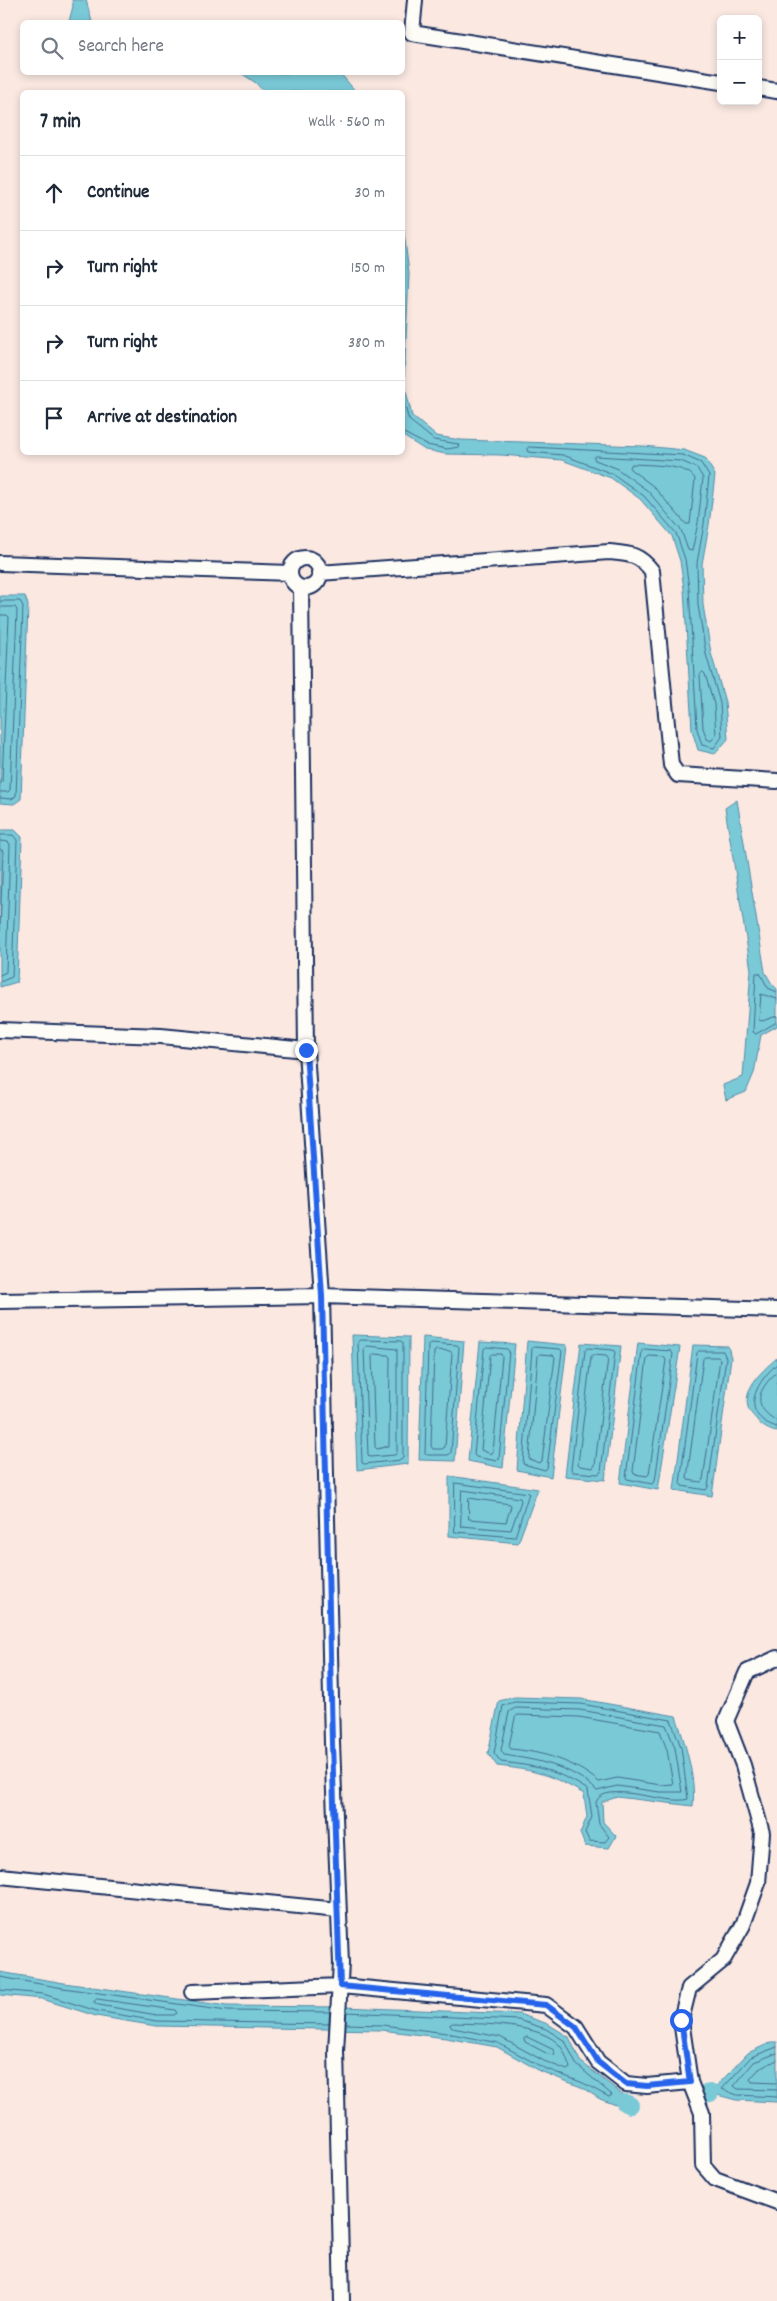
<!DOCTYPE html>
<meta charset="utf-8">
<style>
body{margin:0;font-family:Dekko,sans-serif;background:#f6f6f7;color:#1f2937}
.controls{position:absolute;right:15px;top:15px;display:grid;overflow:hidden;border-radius:8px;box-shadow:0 2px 8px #0003}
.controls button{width:45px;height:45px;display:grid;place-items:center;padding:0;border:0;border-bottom:1px solid #e0e1e3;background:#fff;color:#1f2937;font:25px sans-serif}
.stop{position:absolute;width:15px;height:15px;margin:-11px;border:4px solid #2563eb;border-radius:50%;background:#fff}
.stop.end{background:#2563eb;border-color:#fff;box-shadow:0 1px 5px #0008}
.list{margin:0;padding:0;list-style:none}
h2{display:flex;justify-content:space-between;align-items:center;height:65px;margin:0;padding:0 20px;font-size:21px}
h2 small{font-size:16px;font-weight:400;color:#747a83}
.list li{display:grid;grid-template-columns:32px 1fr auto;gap:15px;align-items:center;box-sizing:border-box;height:75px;padding:0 20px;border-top:1px solid #e0e1e3}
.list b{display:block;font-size:19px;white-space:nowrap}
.list em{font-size:16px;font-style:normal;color:#747a83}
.icon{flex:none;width:28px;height:28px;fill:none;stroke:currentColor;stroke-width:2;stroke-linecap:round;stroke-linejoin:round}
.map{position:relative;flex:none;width:777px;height:2301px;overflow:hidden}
.search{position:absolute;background:#fff;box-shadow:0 2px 8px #0003;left:20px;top:20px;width:385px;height:55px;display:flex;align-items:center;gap:12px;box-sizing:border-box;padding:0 18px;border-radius:8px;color:#747a83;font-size:19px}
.panel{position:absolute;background:#fff;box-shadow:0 2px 8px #0003;left:20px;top:90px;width:385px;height:365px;border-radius:8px}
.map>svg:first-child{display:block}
.water{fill:#7ac9d7;stroke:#548ba7}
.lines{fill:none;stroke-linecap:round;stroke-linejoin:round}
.shore{stroke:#416d8e;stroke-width:1}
.canal{stroke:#7ac9d7;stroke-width:18}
.minor-casing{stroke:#1b2f5e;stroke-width:18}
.minor{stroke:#fdfcf7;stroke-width:14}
.route{stroke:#2563eb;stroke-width:6}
</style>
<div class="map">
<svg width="777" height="2301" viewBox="0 0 777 2301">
<rect width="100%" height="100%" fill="#fae8e1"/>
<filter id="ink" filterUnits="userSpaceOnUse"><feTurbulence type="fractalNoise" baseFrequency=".02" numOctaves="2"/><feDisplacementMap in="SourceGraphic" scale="10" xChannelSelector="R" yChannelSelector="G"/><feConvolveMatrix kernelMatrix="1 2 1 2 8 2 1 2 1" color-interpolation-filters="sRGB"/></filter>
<g filter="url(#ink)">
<path class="water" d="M72 0H86L92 22H69L73 6Z
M241 73H340L356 92H264L256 83Z
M402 215 409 274 404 383 412 416 436 436 461 440 643 446 684 450 705 458 715 475 709 525 702 564 703 605 711 653 725 702 728 739 715 754 698 750 692 730 684 589 680 561 672 536 640 499 611 478 562 460 501 455 446 454 425 450 403 436Z
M0 596H25L28 605 21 799 14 804 0 803Z
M737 800 765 972 772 984 777 989V1026L761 1035 754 1073 746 1092 726 1100 723 1085 743 1077 751 970 725 808Z
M0 830H15L22 837 17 982 0 987Z
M352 1335 409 1337 408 1464 357 1470Z
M423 1337 464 1341 455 1461 419 1460Z
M527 1341 567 1345 551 1477 517 1470Z
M480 1342 515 1344 503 1468 468 1461Z
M581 1343 621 1346 605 1480 565 1476Z
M638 1343 680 1347 658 1490 620 1483Z
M693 1345 728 1346 731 1358 712 1496 674 1490Z
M777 1358V1432C770 1431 761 1426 757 1420 754 1416 749 1412 748 1407 743 1387 764 1369 777 1358Z
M449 1476 538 1489 518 1543 449 1536Z
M515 1697 581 1699 676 1716C685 1744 696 1776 693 1806L617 1797 602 1802 603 1822 616 1836 609 1848 585 1846 580 1833 587 1817 584 1794C552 1775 535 1770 497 1766L488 1753 499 1701Z
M0 1972 64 1983 227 2006 343 2007 519 2014 548 2024 569 2037 580 2061 622 2094 625 2103 616 2105 600 2099 581 2087 540 2071 497 2047 446 2038 381 2030 156 2026 96 2016 42 1999 0 1995Z
M772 2042H777V2102L736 2100 710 2093 748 2053Z"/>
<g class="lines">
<path class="shore" d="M402 397 409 420 434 440 458 444 459 447 447 449 427 445 402 432
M529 447 683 455 701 463 709 476 704 524 697 563 698 605 706 654 720 703 722 737 714 748 702 745 697 729 689 588 685 559 676 533 644 496 613 474 563 455 528 452 527 449Z
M596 456 681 461 697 468 703 478 698 523 692 551 688 550 681 530 648 491 616 468 595 460 594 458Z
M632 464C648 465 688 464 695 479L690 524H686L653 486 630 469Z
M0 601H20L23 606 16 796 12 799 0 798
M0 607H15L17 610 10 790 8 792H0
M0 615H7L9 617 2 782 0 784
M703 672 705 674 714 704 716 735 711 741 707 739 703 728 700 675Z
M0 835H13L17 840 12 977 0 982
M0 841 8 842 10 844 6 972 0 975
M0 849 3 851 0 931
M777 992 768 988 760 973H756L753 1032 756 1034 777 1022
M777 999 761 994 759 1020 762 1021 777 1016
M360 1340 401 1341 403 1343V1458L401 1460 364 1464 362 1463 358 1342Z
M431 1343 457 1345 459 1347 451 1453 448 1455H427L425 1453 428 1345Z
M367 1346 397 1349V1452L395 1455 370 1457 368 1455 364 1349Z
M487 1347 507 1349 509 1351 499 1459 497 1461 476 1457 474 1455 484 1349Z
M534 1347 560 1349 562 1351 547 1468 545 1470 523 1464 532 1349Z
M588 1348 613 1350 615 1352 601 1472 598 1474 573 1472 571 1469 585 1351Z
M644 1349 671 1351 673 1354 655 1481 652 1484 627 1479 626 1477 642 1351Z
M437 1350 450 1351 452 1353 445 1447 442 1449H433L431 1446 434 1352Z
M699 1351H723L726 1358 708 1487 706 1490 682 1486 680 1483 697 1353Z
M374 1354 388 1355 390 1357 389 1446 377 1449 375 1447 372 1357Z
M492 1354H501L502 1357 493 1452 491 1454 481 1450 490 1356Z
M540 1354 553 1355 555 1357 542 1461 539 1463 529 1459 538 1356Z
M593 1355 606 1356 608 1358 595 1465 593 1468 580 1466 578 1464 591 1357Z
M650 1356 664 1357 666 1360 649 1474 647 1476 634 1474 633 1471 647 1358Z
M705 1357H718L720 1359 703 1480 701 1482 688 1480 687 1478 703 1359Z
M777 1364C755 1383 738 1415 777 1427
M777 1372C757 1390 751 1406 777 1421
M455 1483 529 1493 515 1537 455 1532Z
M462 1490 520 1498 521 1501 511 1530 461 1526Z
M469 1498 510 1504 511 1506 506 1522 469 1519Z
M515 1702 581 1704 671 1720 681 1747 688 1799C669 1806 605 1779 596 1802L599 1824 609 1837 605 1842 589 1841 585 1832 592 1817 588 1790C557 1770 537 1766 501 1762L494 1753 503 1706Z
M516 1708 580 1710 666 1725 675 1748 682 1792H660L617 1786 597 1791C573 1766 537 1760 504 1755L501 1750 509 1712Z
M518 1715 579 1717 660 1731 667 1750 673 1784 661 1785 617 1778 599 1782C574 1761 543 1752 511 1749L509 1746 515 1718Z
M0 1977 63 1988 227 2011 330 2012
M0 1990 43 1994 97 2011 157 2021 329 2024
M97 1999 175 2010 177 2013 174 2015H157L99 2005 94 2002Z
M453 2023C479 2024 544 2023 561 2047 565 2052 568 2062 570 2068L567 2070 544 2061 500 2037 452 2028 450 2025Z
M346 2024 382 2025 447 2033 498 2043 542 2067 583 2083 609 2097 612 2095 576 2064 565 2041 546 2029 518 2020 346 2012
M527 2037 554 2050 555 2055 548 2054 525 2042 524 2039Z
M777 2047 751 2057 722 2089 737 2095 777 2097
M777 2053 754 2062 734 2086 738 2089 777 2090
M777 2060 759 2069 750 2079 752 2082 777 2083"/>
<path class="canal" d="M705 2094 710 2093
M625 2103 630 2105"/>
<defs>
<path id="minor" d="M415 0 412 33 721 82
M758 88 777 91
M290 573a15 15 0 1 1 30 0a15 15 0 1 1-30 0Z
M0 563 290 573
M319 573 609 552C630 554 639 554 652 571L671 765 678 775 777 781
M301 588 306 1050 322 1296 332 1743 341 1963 336 2051 342 2301
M0 1030 161 1036 306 1050
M0 1301 322 1296 777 1310
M0 1876 338 1910
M192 1992 341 1986 546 2005 576 2027 598 2062 626 2084 647 2086 690 2082 702 2113 703 2165 715 2179 777 2202
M690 2082 681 2020 689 1988 723 1960 743 1925 758 1883 762 1833 743 1765 726 1721 747 1672 777 1658"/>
</defs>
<use href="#minor" class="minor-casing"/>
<use href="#minor" class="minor"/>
</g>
</g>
<g class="lines" filter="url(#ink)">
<path class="route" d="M306 1050 322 1296 332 1743 340 1986 546 2005 576 2027 598 2062 626 2084 647 2086 690 2082 681 2020"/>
</g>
</svg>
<div class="controls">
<button>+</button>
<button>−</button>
</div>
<div class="stop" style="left:681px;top:2020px"></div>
<div class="stop end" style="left:306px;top:1050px"></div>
<div class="search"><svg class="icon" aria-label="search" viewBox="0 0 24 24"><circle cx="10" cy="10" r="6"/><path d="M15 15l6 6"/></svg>Search here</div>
<section class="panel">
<h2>7 min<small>Walk · 560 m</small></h2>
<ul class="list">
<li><svg class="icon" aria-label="ahead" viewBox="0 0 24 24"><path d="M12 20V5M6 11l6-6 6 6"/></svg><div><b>Continue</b></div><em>30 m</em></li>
<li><svg class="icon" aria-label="right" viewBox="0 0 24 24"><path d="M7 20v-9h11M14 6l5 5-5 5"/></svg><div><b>Turn right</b></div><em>150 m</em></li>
<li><svg class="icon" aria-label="right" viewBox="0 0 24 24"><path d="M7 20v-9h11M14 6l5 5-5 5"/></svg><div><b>Turn right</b></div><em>380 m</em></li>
<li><svg class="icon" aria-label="arrive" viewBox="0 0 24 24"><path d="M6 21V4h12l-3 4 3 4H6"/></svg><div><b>Arrive at destination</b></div></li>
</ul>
</section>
</div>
